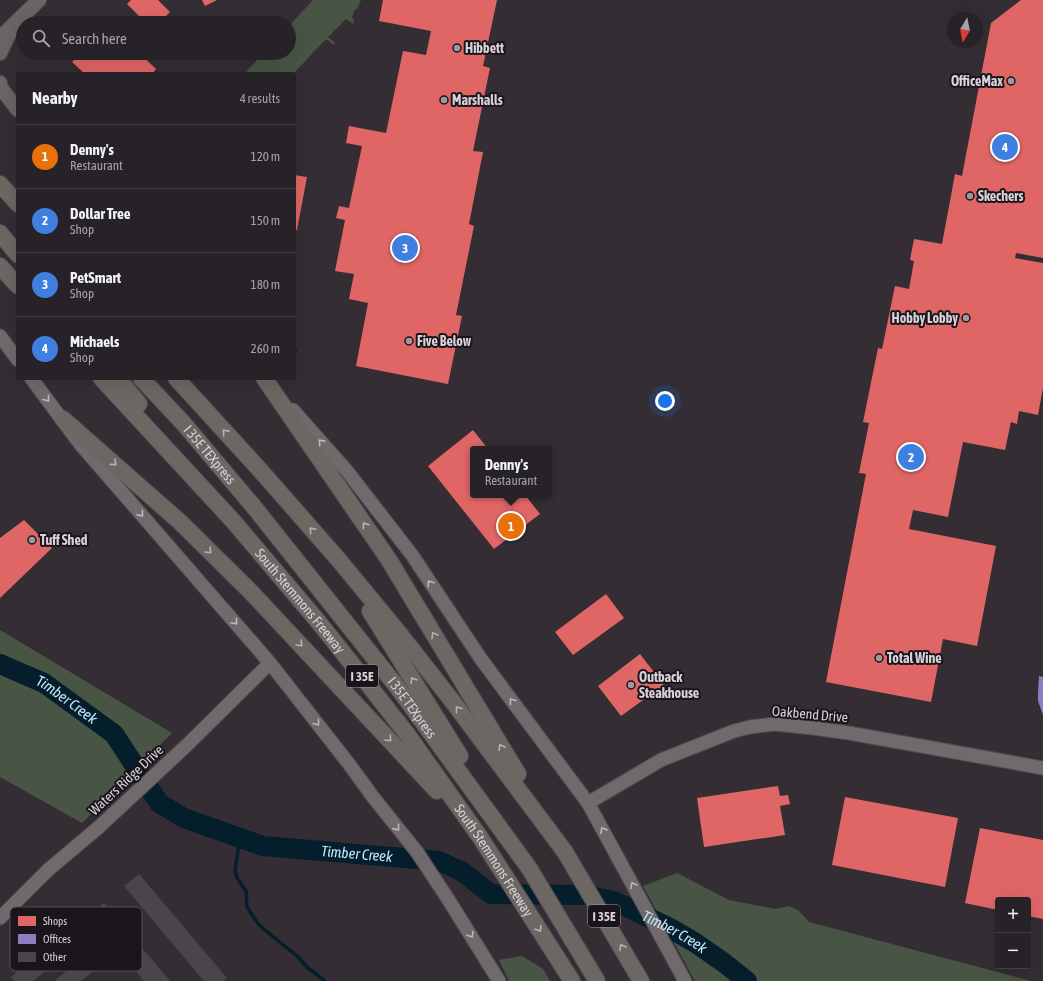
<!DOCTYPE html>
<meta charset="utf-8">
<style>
body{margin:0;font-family:"Asap Condensed",sans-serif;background:#332f33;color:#f1f3f6}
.controls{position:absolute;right:12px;bottom:12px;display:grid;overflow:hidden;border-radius:4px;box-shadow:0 4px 16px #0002}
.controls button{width:36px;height:36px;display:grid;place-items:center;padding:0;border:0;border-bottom:1px solid #433f44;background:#272227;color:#f1f3f6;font:20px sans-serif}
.compass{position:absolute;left:947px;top:12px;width:36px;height:36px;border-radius:50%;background:#272227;box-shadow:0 4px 16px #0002;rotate:190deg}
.you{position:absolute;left:665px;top:401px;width:14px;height:14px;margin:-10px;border:3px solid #fff;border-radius:50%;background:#1a73e8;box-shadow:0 0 0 6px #1a73e833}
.badge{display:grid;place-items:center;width:26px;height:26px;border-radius:50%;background:#0b8043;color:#fff;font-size:13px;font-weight:700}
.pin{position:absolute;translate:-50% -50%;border:2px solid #fff;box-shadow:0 1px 4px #0006}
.popup{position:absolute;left:470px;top:446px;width:82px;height:52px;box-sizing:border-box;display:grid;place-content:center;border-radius:4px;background:#272227;filter:drop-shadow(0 1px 3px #0005);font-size:13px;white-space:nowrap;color:#a4a4a7}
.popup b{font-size:15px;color:#f1f3f6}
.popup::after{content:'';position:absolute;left:50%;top:100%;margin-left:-8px;border:8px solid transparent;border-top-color:#272227}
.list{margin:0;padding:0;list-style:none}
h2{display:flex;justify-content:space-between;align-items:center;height:52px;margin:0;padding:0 16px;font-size:17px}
h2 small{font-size:13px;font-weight:400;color:#a4a4a7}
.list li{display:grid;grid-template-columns:26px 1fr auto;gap:12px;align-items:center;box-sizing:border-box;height:64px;padding:0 16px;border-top:1px solid #433f44}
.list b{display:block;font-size:15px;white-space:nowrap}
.list p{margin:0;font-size:13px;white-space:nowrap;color:#a4a4a7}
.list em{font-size:13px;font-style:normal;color:#a4a4a7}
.icon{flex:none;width:22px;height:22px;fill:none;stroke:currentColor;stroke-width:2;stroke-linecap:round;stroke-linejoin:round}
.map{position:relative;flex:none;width:1043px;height:981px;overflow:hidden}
.search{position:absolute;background:#272227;box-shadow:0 4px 16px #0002;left:16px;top:16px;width:280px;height:44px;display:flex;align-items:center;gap:10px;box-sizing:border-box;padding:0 14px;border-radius:22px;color:#a4a4a7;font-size:15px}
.panel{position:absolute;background:#272227;box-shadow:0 4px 16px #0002;left:16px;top:72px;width:280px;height:308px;border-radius:4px}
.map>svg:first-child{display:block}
.green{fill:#495544}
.shops{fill:#e06666}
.offices{fill:#8e7cc3}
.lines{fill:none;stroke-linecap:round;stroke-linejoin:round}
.stream{stroke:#051e2c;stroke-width:3.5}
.river{stroke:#051e2c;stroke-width:20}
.building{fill:#4b444b}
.secondary-casing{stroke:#514b51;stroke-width:15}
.primary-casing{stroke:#514b51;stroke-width:16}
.highway-casing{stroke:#514b51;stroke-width:18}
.secondary{stroke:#706a6c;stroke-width:13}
.primary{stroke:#6a6464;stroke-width:14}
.highway{stroke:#6d6764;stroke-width:16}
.oneway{stroke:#beb7bd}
.oneway2{stroke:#b8b1b5}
.poi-dot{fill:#9f989f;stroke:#1a151b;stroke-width:1.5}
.labels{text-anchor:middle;stroke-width:4;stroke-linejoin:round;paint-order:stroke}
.shield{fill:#1a151b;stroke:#9f999f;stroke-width:1}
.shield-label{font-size:13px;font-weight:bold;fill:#d8d1d8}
.poi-label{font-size:14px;font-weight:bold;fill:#d8d1d8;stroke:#1a151b;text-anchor:start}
.street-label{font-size:14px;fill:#d8d1d8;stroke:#1a151b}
.water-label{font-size:15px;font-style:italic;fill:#c4e7fc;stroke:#1a151b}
.key{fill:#1a151b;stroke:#534d54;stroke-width:1}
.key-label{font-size:11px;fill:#d8d1d8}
</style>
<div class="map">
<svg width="1043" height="981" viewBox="0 0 1043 981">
<rect width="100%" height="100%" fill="#342e34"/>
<path class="green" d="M313 0H361L357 9H355L352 17 354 20 353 24 346 19 328 37 335 43 334 45 326 39 293 74H244L264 53H289V26Z
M0 630 172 733 82 823 0 777Z
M677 873 729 900 776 909 789 906 798 910 809 922 1031 981H695L643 886Z
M522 956 543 969 550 981H509L499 960Z"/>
<path class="shops" d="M131 0H158L170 12 159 23H146L127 4Z
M202 0H217L205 6Z
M383 0H497L483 66 490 68 473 151 483 152 469 224 474 226 456 315 462 316 448 384 356 366 368 303 349 299 354 274 335 271 345 220 336 218 339 206 349 208 362 146 346 143 349 126 386 133 403 51 426 55 431 31 379 21Z
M1021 0H1043V258L1016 253 1015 258 1043 263V388L1038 415 1019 411 1017 424 1011 422 1005 450 963 442 948 517 913 510 909 529 996 546 977 646 943 639 931 702 826 682 866 474 859 473 869 423 863 422 878 348 882 349 895 286 909 289 914 261 910 260 914 239 942 244 955 174 962 176 991 23Z
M81 53H139L156 69 152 74H85L72 62Z
M294 175 307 177 297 230H294Z
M473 430 488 449H473V495H525L540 514 494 549 428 466Z
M24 520 52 548 0 598V538Z
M606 594 624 618 573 655 555 632Z
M640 654 664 685 621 716 598 686Z
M778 786 780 796 788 795 790 804 780 806 785 835 704 847 697 798Z
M845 797 958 818 945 887 832 865Z
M980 828 1043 840V919L1028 916V900H998V910L965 903Z"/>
<path class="offices" d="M1039 676 1043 677V715L1038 701V692Z"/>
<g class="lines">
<path class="stream" d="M294 348 295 351
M240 838 235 870 237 878 246 891 247 907 259 925 297 956 307 967 325 981"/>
<path class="river" id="s1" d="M0 664 44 683 114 734 159 803 184 818 263 846 439 861 461 871 491 894 585 895 614 901 670 928 694 942 723 962 747 981"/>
</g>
<path class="building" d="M139 874 227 978 224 981H204L124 886Z
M104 903 170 981H144L89 916Z
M64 933 75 946 33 981H14L11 977Z
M83 958 94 971 81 981H54Z"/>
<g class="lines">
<defs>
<path id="secondary" d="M0 336 18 360
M31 378 81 445 270 663 349 764 373 797 417 852 448 899 499 981
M293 410 347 471 412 555 481 659 588 803 685 981
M588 803 661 760 734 731 750 727 775 724 813 728 849 733 1043 768
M0 918 48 870 99 827 187 745 270 663"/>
<path id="primary" d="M0 38 39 0
M0 53 10 32
M0 83 1 88 18 110"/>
<g id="highway">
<path d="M0 184 18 204"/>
<path d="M0 233 18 255"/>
<path d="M0 266 18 286"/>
<path id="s2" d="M101 378 234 522 321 625 367 683 407 734 480 837 572 981"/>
<path d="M118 378 139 404"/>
<path id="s3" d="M141 378 184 424 254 507 398 688 529 868 597 981"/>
<path d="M176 378 260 470 338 559 399 633 453 702 565 852 641 981"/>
<path d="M264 378 389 560 518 774"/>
<path d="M63 419 179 521 249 590 437 791"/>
<path d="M370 611 460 756"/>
</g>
</defs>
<use href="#secondary" class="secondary-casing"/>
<use href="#primary" class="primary-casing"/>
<use href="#highway" class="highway-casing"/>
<use href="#secondary" class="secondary"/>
<use href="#primary" class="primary"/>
<use href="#highway" class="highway"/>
</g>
<defs><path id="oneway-chevron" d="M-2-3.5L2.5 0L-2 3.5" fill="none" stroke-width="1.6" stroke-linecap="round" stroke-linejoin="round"/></defs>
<g class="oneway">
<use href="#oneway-chevron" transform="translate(47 399) rotate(52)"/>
<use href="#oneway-chevron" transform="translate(321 442) rotate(-132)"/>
<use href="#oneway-chevron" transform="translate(141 514) rotate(49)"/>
<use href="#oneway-chevron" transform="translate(430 583) rotate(-124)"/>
<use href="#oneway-chevron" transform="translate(235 622) rotate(49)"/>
<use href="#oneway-chevron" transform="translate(512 701) rotate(-127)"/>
<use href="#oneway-chevron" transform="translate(317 723) rotate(52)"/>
<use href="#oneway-chevron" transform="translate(397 828) rotate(51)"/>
<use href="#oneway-chevron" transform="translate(603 830) rotate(-119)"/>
<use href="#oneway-chevron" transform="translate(633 885) rotate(-118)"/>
<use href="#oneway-chevron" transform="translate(471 935) rotate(58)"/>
</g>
<g class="oneway2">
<use href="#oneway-chevron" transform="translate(225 432) rotate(-132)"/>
<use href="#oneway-chevron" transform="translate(114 463) rotate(41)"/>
<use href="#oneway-chevron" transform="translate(365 525) rotate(-124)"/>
<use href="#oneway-chevron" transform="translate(312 530) rotate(-131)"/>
<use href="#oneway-chevron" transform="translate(209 551) rotate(45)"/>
<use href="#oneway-chevron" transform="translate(434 635) rotate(-121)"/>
<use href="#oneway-chevron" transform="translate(300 644) rotate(47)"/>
<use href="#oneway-chevron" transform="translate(413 680) rotate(-122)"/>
<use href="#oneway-chevron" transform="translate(458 709) rotate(-127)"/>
<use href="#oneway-chevron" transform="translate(389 739) rotate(47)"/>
<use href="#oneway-chevron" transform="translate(501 747) rotate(-121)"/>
<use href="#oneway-chevron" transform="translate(539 929) rotate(58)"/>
<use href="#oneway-chevron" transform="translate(622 947) rotate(-120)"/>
</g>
<g class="poi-dot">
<circle cx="457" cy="48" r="4"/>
<circle cx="1011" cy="81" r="4"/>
<circle cx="444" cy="100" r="4"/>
<circle cx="970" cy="196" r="4"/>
<circle cx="966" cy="318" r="4"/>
<circle cx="409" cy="341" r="4"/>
<circle cx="32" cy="540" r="4"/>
<circle cx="879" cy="658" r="4"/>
<circle cx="631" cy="685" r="4"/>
</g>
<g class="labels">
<g class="shield">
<rect x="346" y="665" width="32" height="22" rx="3"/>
<rect x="588" y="905" width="32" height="22" rx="3"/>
</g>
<g class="shield-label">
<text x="362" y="681">I 35E</text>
<text x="604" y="921">I 35E</text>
</g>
<g class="poi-label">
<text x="465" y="53">Hibbett</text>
<text x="1003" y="86" text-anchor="end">OfficeMax</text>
<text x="452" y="105">Marshalls</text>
<text x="978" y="201">Skechers</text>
<text x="958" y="323" text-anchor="end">Hobby Lobby</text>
<text x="417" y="346">Five Below</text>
<text x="40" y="545">Tuff Shed</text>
<text x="887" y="663">Total Wine</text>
<text x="639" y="682">Outback<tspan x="639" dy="16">Steakhouse</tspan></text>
</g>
<g class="street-label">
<text dy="5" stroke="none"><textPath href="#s3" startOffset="103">I 35E TEXpress</textPath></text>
<text dy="5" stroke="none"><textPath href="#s2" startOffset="299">South Stemmons Freeway</textPath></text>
<text dy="5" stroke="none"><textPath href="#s3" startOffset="427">I 35E TEXpress</textPath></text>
<text transform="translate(810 714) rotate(5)" y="5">Oakbend Drive</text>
<text transform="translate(126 780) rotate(-43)" y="5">Waters Ridge Drive</text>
<text dy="5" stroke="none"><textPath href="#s2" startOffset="623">South Stemmons Freeway</textPath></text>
</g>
<g class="water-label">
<text dy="5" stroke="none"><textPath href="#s1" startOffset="76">Timber Creek</textPath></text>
<text dy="5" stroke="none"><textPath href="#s1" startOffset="424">Timber Creek</textPath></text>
<text dy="5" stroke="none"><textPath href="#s1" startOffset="760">Timber Creek</textPath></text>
</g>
</g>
<rect x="10" y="907" width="132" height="64" rx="6" class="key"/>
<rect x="18" y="916" width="18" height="10" fill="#e06666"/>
<rect x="18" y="934" width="18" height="10" fill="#8e7cc3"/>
<rect x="18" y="952" width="18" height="10" fill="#4b444b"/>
<g class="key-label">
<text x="43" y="925">Shops</text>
<text x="43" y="943">Offices</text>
<text x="43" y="961">Other</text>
</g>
</svg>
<div class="controls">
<button>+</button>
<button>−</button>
</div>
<svg class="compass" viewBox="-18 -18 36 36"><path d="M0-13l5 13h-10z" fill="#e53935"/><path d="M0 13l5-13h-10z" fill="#a4a4a7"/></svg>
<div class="you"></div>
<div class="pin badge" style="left:511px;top:526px;background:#e8710a">1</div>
<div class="popup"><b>Denny's</b>Restaurant</div>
<div class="pin badge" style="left:911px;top:457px;background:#3f7fe0">2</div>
<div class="pin badge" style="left:405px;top:248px;background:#3f7fe0">3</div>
<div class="pin badge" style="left:1005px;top:147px;background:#3f7fe0">4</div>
<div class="search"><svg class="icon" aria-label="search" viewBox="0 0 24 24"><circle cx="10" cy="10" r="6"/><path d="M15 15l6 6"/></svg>Search here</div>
<section class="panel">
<h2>Nearby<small>4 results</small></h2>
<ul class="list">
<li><span class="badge" style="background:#e8710a">1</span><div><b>Denny's</b><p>Restaurant</p></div><em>120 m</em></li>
<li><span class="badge" style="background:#3f7fe0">2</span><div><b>Dollar Tree</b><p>Shop</p></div><em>150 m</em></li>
<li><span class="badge" style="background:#3f7fe0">3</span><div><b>PetSmart</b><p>Shop</p></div><em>180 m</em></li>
<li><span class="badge" style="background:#3f7fe0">4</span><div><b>Michaels</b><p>Shop</p></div><em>260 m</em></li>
</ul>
</section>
</div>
